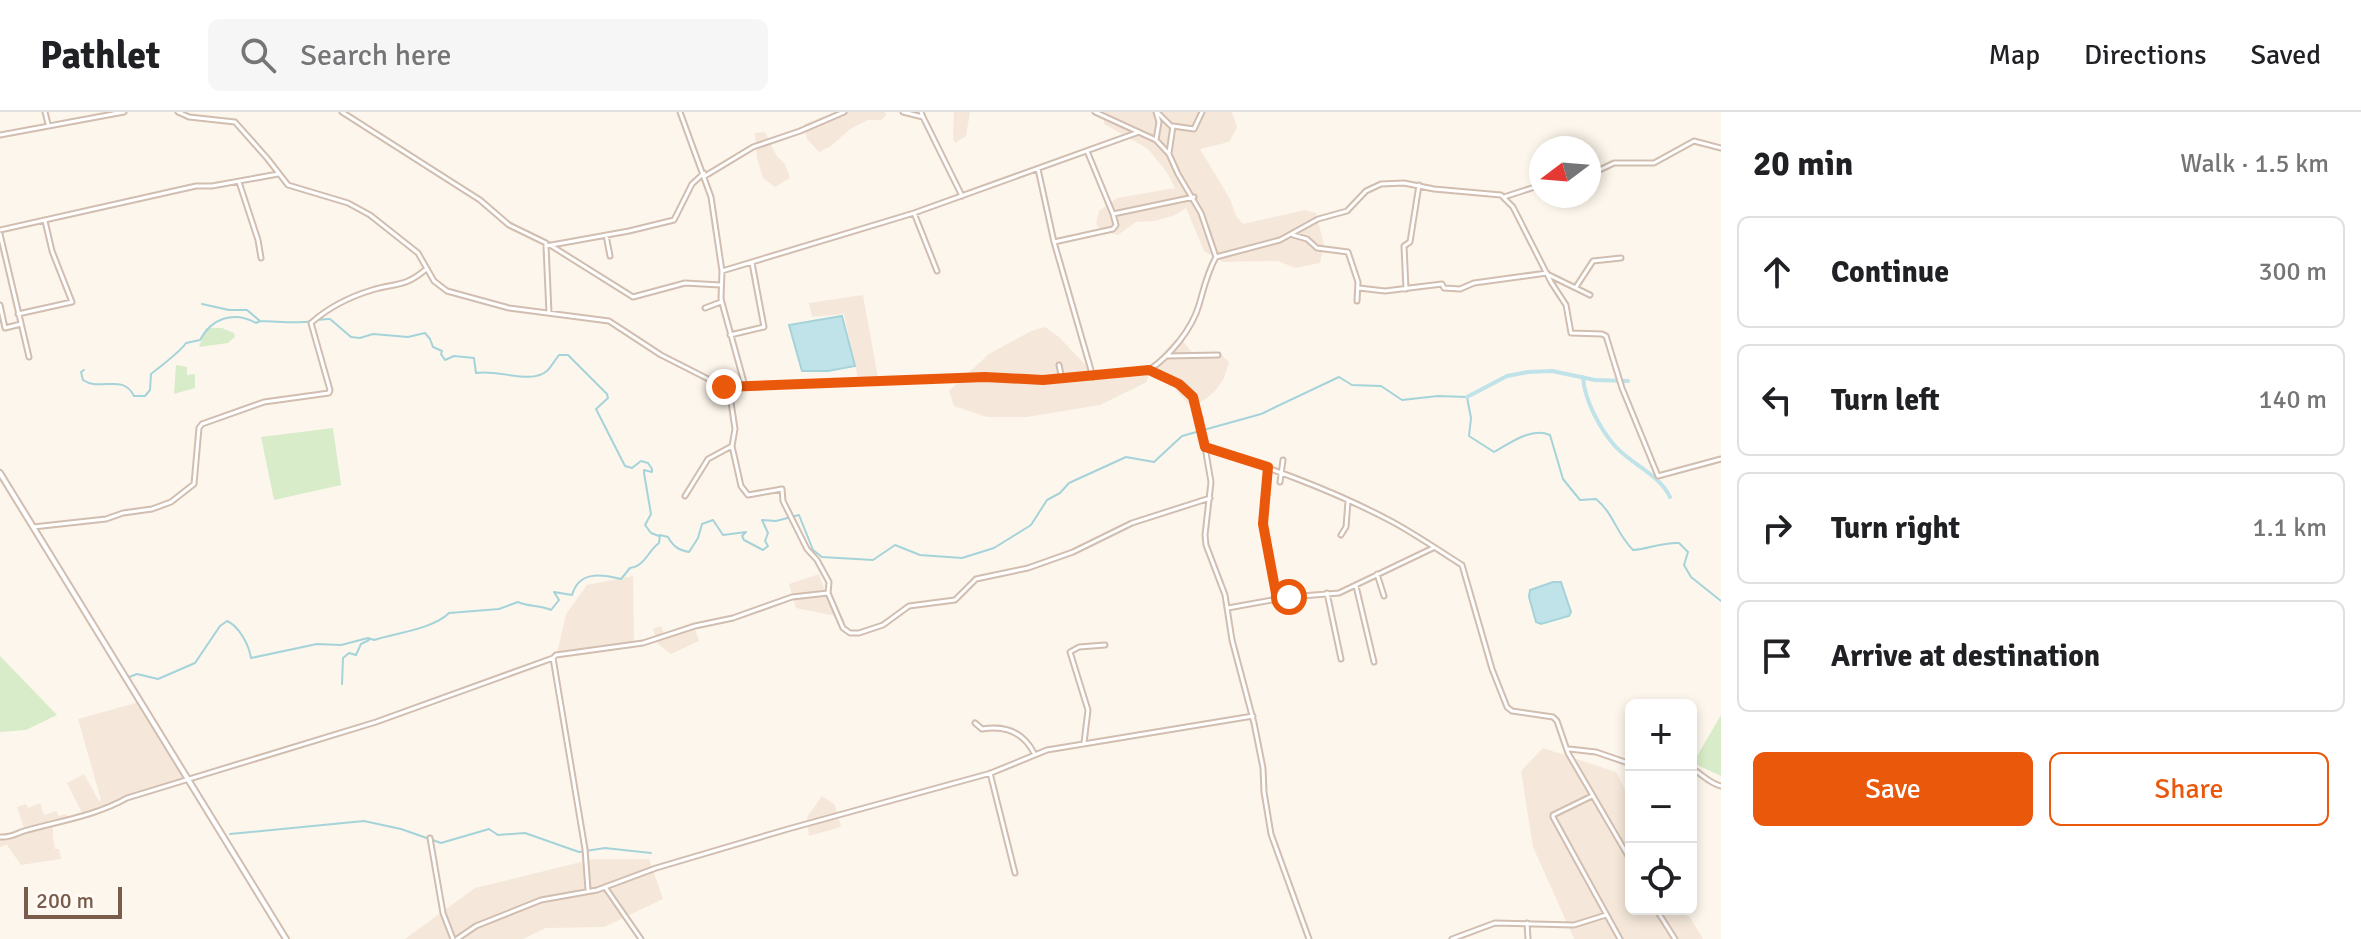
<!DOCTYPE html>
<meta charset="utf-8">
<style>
body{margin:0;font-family:Signika,sans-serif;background:#f6f6f6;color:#202124}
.controls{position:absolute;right:24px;bottom:24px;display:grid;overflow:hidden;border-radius:12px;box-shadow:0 4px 12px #0003}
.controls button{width:72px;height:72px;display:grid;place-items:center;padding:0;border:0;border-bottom:2px solid #e0e0e0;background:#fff;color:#202124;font:40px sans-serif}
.compass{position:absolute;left:1529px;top:24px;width:72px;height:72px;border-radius:50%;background:#fff;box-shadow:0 4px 12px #0003;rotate:254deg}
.scale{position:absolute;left:24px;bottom:20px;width:98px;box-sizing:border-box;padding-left:8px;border:4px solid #7a5c4d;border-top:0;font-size:22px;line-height:28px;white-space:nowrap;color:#7a5c4d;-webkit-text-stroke:6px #fffaf3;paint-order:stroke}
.stop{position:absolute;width:24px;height:24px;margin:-18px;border:6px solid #ea580c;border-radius:50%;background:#fff}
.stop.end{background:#ea580c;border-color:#fff;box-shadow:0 2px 8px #0008}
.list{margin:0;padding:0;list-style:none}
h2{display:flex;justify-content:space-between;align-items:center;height:104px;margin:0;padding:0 32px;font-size:34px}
h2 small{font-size:26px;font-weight:400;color:#757577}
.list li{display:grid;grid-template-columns:52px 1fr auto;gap:24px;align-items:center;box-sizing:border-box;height:112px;margin:0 16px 16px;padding:0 16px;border:2px solid #e0e0e0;border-radius:12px}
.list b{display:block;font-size:30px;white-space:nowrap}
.list em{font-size:26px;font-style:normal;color:#757577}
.actions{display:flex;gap:16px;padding:24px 32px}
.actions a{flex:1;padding:18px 0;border:2px solid #ea580c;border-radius:12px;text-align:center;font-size:28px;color:#ea580c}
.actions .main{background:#ea580c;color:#fff}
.icon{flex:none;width:44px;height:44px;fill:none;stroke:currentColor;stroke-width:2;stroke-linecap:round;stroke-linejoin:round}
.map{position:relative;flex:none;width:1721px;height:827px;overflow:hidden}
header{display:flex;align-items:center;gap:48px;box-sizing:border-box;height:112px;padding:0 40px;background:#fff;border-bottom:2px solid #e0e0e0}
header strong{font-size:38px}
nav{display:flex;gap:44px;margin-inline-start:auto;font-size:28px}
.search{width:560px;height:72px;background:#f6f6f6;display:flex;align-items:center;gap:20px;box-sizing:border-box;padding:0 28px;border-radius:12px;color:#757577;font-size:30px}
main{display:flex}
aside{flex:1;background:#fff}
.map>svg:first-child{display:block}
.residential{fill:#f5e8da}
.green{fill:#d8ecc9}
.water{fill:#bfe3e8;stroke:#a5d3da;stroke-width:2}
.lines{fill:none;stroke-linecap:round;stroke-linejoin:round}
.stream{stroke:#a5d3da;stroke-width:2}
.canal{stroke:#bfe3e8;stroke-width:4}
.minor-casing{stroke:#d1beb0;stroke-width:7}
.tertiary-casing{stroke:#d1beb0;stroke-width:8}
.minor{stroke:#fff;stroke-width:3}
.tertiary{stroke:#fff;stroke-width:4}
.route{stroke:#ea580c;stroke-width:10}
</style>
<header>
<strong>Pathlet</strong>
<div class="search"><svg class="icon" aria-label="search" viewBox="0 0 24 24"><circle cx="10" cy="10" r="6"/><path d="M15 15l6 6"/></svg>Search here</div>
<nav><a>Map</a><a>Directions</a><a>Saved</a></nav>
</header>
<main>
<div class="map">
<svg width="1721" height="827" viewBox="0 0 1721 827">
<rect width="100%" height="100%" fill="#fdf6ec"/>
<path class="residential" d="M835 0H885L886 3 881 8H868L850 17 831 34 819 40 807 27 804 12Z
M954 0H970L966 24 955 31 953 27Z
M1105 0H1232L1237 15 1229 30 1200 37 1230 87 1236 104 1243 112 1305 98 1316 101 1324 133 1320 151 1295 156 1278 149 1223 150 1204 139 1186 96 1175 103 1155 109 1136 110 1118 123 1102 119 1096 112 1099 99 1117 86 1175 76 1166 59 1148 37 1104 12Z
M765 20 776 43 785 52 790 66 775 75 763 66 757 46 755 21Z
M863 183 878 266 858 267 844 202 812 205 809 191Z
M1045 215 1059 225 1090 258 1100 260 1146 254 1149 258 1147 270 1100 293 1027 305H987L954 294 949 279 989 242 1031 219Z
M1176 227 1182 228 1194 243 1219 241 1229 250 1224 266 1216 278 1206 287 1191 295 1168 269 1154 263 1153 252Z
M819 462 827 485 836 504 796 496 789 472Z
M633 464 634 530 557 541 566 502 587 473Z
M693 510 699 529 671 542 658 532 653 517 661 514 664 521Z
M139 590 189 667 124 688 98 700 83 703 67 671 84 662 99 689 101 688 78 607Z
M1543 636 1616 660 1631 689V797H1685L1703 827H1574L1533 735 1521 659Z
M822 684 835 693 841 715 809 724 807 705Z
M40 691 44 703 56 699 59 704 66 702 70 708 53 715V726L55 737H59L61 747 21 753 7 733 0 735V725L25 719 17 695 26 692 28 696Z
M593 747H649L663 787 604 815 546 816 523 827H405L475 776Z"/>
<path class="green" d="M206 216H222L234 221 235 225 228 231 199 235Z
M176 253 187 255V263L195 262V276L174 282Z
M333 316 341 373 274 388 261 325Z
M0 544 57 603 26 618 0 620Z
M1721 603V664L1693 651Z"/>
<path class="water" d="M842 204 855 254 828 259H802L789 213Z
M1553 470H1561L1571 500 1569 504 1541 512 1536 510 1529 485 1530 478Z"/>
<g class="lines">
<path class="stream" d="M202 192 229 198H247L260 209C274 209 289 211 303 210 312 210 320 206 330 207L351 225 360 226 373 222 408 225 425 221 430 227 433 235 442 239 441 242 445 248 454 244 474 246 476 261C499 257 530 273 547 259 551 255 555 248 559 243H568L607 282 608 286 596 297 625 354 632 356 641 349 648 351 652 357V360L644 358V361L651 402 645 413 651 421 659 424
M84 258 81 260 83 268C100 280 123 261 134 284H145L150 278 151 262C161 254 180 240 186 231L200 228C211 207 233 198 256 211L260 209
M127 566 137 562 158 567 195 551 220 514 227 509C239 514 249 533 251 546L317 532 341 533 368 526 374 528C396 521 433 517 449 501L499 497 518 490C529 495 540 493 551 498L559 488 554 480 572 483C579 459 600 462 621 467L630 456C645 454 648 439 659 431L660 423 668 425C673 434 678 438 689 440L698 426 702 412 713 408 723 423 746 420 742 424 744 428 763 438 768 434 765 429 768 421 762 408 776 409 799 403 813 438 822 445 873 448 895 433 920 443 962 446 994 436 1031 413 1047 388 1060 381 1069 371 1126 345 1154 350 1182 324 1261 302 1339 265 1352 273 1381 274 1402 288 1438 284 1467 285 1471 306 1469 324 1494 340C1510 331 1531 315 1550 323L1563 367 1580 388 1596 387C1614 402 1616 421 1633 438 1649 437 1662 430 1679 431L1688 440 1684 453 1691 465 1721 489
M342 572 343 546 349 541 356 543 361 532 369 528
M230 722 364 709 401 717 441 731 489 717 498 723 525 721 579 740 605 736 651 741"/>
<path class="canal" d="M1583 265C1584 287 1600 317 1615 334 1632 353 1659 362 1670 385
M1467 285 1507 264 1528 260 1552 259 1595 268 1628 269"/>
<defs>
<path id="minor" d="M45 0 48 12
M178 0 189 5 235 10 267 46 288 73 348 91 370 103 418 141 434 169 447 179 509 196 609 209 661 243 724 275 985 265 1043 268 1149 258 1184 275 1193 285 1200 306 1211 370 1205 423 1206 433 1225 483 1232 528 1254 611 1263 656 1264 680 1271 722 1309 827
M342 0 480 88 509 113 546 131V135
M680 0 711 85 722 159 721 187 745 274
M903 0 923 5 921 0
M1095 0 1156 28 1169 42 1178 62 1201 101 1216 145
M1156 0 1159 10 1156 28
M1157 0 1171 14
M923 5 962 84
M0 23 124 0
M1087 39 1113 102 1194 85
M1169 41 1173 14 1194 17 1202 0
M1038 57 1054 130
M1589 63 1614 51H1654L1694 29 1721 36
M705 64 753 35 800 19 844 0
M239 70 258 128 261 146
M1504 85 1541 73
M914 101 937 159
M0 118 196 74H212L278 62
M0 122 29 245
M606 123 610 144
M1293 123 1307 127 1317 136 1348 140 1358 170 1357 189
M550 133 633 185 685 171 720 173
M722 159 914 101 1139 20
M1549 163 1590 183
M1576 175 1593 149 1621 146
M1359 176 1385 179 1442 172 1444 176 1460 177 1474 171 1547 161
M1406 177 1404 134 1410 130 1419 73
M0 193 5 216 21 212
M705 196 721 190
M549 201 546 134 629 119 674 108 692 72 704 61
M18 202 72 190 52 139 45 109
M730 223 764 215 752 151
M1166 244 1218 243
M1059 253 1062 267
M1149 258C1170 244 1192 217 1199 193 1204 176 1207 161 1216 145L1280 128 1318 107 1347 99 1366 79 1381 72 1404 71 1434 77 1501 83 1513 95 1551 170 1566 193 1571 221 1602 222 1606 224 1622 276 1658 364 1721 347
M1093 265 1054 130 1113 117 1116 113 1113 102
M729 277 735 317 732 334 741 374 748 383 782 377 783 389 807 437 817 448 829 470 828 481 843 516 850 521H859L883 513 909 494 955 488 976 467 1028 456 1073 440 1132 411 1210 386
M1205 335C1268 355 1330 377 1389 408 1414 421 1438 438 1462 453L1492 557 1507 595 1512 599 1553 605 1557 609 1568 641 1631 749
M1268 356 1263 412 1277 487
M1280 370 1283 348
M685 384 708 347 732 334
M33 415 106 407 123 401 152 397 171 390 194 372 199 316 202 312 264 290 329 281 330 278 311 211C329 195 349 185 372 178 396 171 405 175 425 158
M1341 423 1346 415 1348 389
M1377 462 1384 484
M1356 474 1374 550
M1327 481 1341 547
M1228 496 1289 485 1339 481 1433 436
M975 611 982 617C1005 613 1023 620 1034 641
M1084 631 1088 598 1070 540 1079 535 1105 533
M1569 637 1596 640 1631 652
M1691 656C1701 661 1710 672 1721 674
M990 661 1015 761
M1592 684 1553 703V705L1620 827
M0 725C10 726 15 722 24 719 59 709 95 704 127 686L376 610 553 546
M430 726 443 801 453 827
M605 775 641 827
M588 778 585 737 553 546 556 543 643 531 695 514 733 506 792 485 828 481
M1656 797 1675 827
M1527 811 1528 827
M457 827 476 814 541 788 597 778 656 756 788 717 991 661 1047 638 1253 604
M1452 827 1495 811 1574 813 1606 803"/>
<path id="tertiary" d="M0 361 286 827"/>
</defs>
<use href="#minor" class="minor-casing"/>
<use href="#tertiary" class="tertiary-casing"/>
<use href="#minor" class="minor"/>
<use href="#tertiary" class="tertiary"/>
</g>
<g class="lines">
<path class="route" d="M724 275 985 265 1043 268 1149 258 1179 272 1193 285 1205 335 1268 355 1263 412 1277 487 1289 485"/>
</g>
</svg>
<div class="controls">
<button>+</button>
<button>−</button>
<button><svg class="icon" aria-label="locate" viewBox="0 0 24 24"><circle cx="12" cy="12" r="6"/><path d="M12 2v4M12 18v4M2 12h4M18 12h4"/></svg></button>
</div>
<svg class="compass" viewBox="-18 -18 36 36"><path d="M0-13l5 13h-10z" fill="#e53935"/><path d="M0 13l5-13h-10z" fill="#757577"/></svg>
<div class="scale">200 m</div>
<div class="stop" style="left:1289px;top:485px"></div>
<div class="stop end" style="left:724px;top:275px"></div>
</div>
<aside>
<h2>20 min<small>Walk · 1.5 km</small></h2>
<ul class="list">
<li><svg class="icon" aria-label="ahead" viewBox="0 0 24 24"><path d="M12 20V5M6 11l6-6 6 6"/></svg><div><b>Continue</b></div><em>300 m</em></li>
<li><svg class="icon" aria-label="left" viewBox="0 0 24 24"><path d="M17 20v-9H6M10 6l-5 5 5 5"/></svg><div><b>Turn left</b></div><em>140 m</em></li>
<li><svg class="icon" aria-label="right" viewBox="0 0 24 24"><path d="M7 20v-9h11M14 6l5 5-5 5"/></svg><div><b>Turn right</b></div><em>1.1 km</em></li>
<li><svg class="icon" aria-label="arrive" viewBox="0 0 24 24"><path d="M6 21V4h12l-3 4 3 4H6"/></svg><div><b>Arrive at destination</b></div></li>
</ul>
<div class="actions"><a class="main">Save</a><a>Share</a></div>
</aside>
</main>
